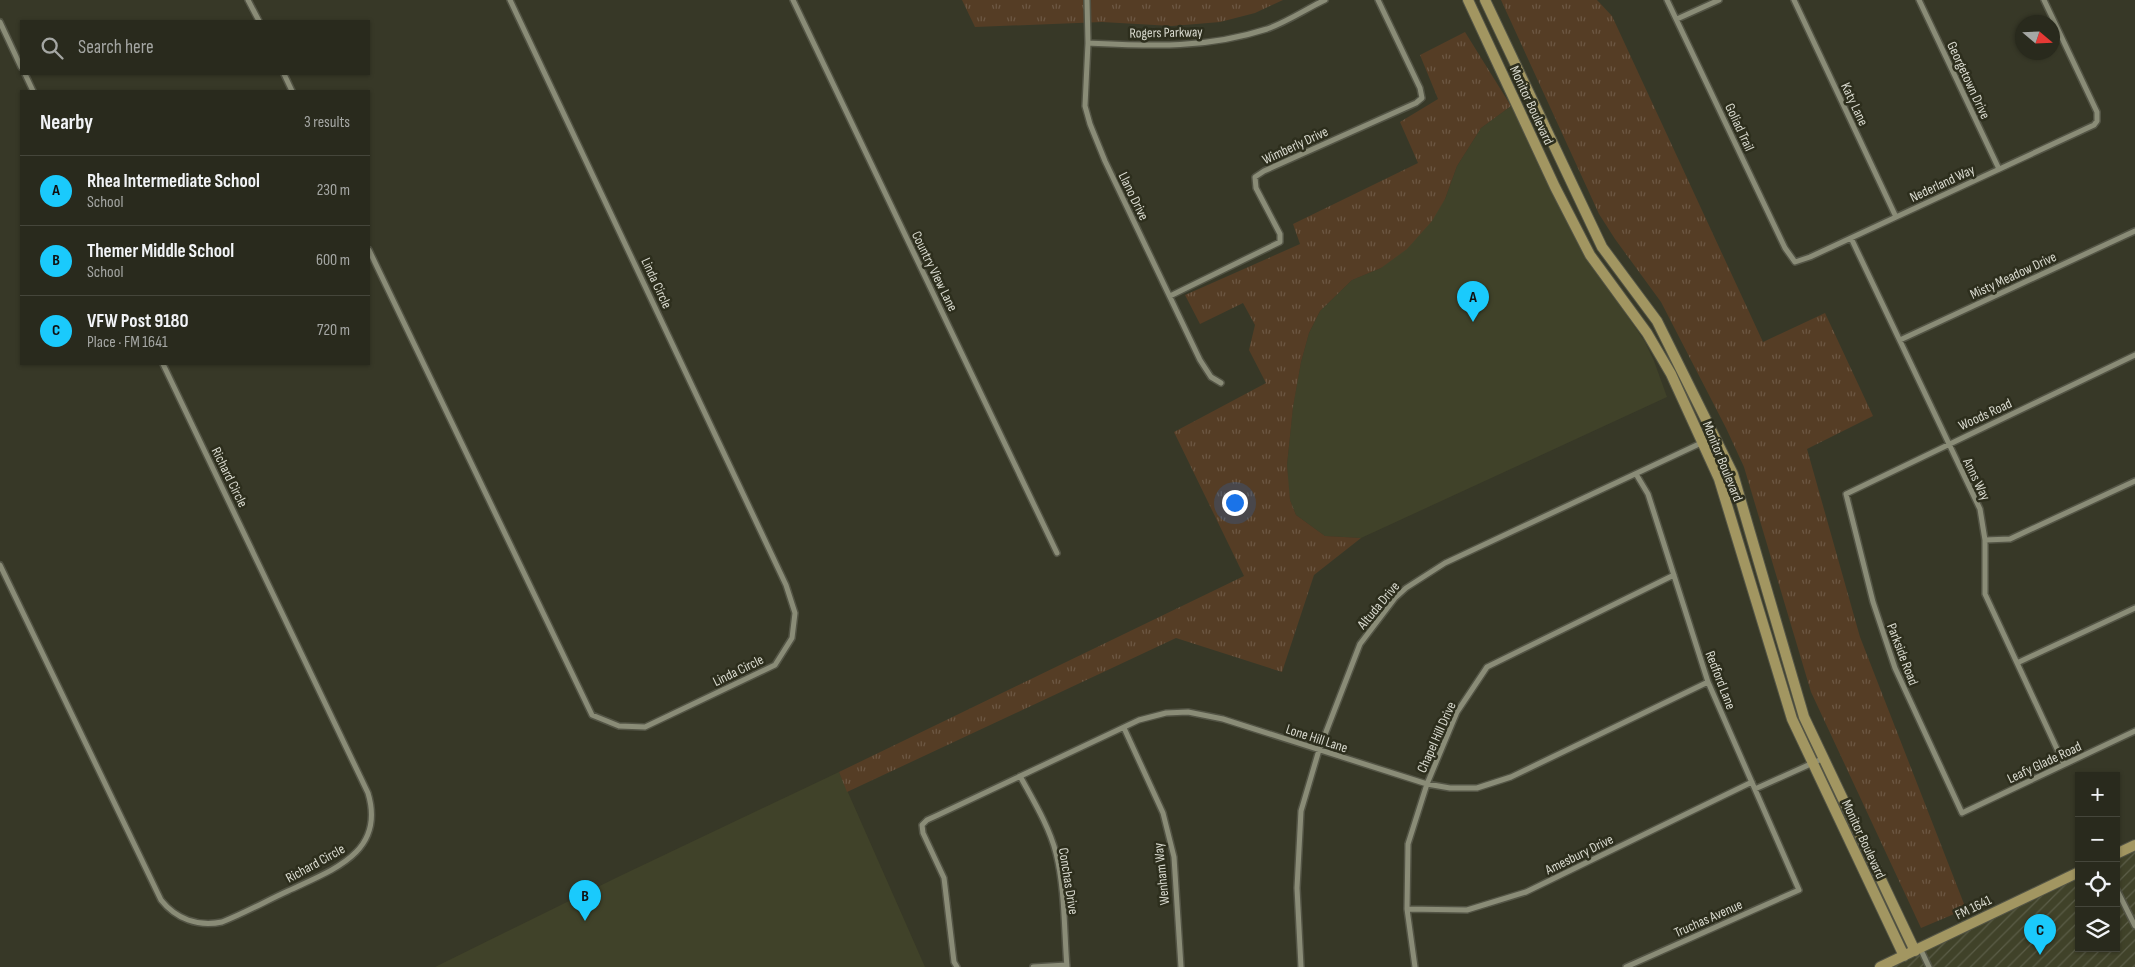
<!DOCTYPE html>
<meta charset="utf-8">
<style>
body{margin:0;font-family:"Sofia Sans Condensed",sans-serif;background:#35362a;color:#f1f3f6}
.controls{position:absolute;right:15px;bottom:15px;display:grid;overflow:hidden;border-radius:0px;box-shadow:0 1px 4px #0004}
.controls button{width:45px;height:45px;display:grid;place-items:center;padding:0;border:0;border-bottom:1px solid #45463b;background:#292a1d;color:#f1f3f6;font:25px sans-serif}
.compass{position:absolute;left:2015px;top:15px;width:45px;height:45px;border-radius:50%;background:#292a1d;box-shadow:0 1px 4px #0004;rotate:109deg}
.you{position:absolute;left:1234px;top:502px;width:18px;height:18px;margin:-12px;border:4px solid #fff;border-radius:50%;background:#1a73e8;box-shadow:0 0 0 8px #1a73e833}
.badge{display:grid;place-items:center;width:32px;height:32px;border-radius:50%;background:#1acafc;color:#111;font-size:16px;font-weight:700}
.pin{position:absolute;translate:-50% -41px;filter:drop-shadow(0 1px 2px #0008)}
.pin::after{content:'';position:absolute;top:26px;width:18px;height:15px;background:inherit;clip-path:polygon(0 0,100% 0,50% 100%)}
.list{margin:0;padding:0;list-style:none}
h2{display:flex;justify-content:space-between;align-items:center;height:65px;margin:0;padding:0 20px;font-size:21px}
h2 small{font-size:16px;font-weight:400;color:#a5a7a4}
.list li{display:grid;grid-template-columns:32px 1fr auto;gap:15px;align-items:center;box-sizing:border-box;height:70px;padding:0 20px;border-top:1px solid #45463b}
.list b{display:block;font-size:19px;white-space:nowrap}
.list p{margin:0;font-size:16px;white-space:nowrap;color:#a5a7a4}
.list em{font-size:16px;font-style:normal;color:#a5a7a4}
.icon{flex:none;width:28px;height:28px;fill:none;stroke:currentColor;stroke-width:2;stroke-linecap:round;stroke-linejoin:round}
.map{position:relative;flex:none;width:2135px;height:967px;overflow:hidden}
.search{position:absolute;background:#292a1d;box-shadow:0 1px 4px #0004;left:20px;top:20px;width:350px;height:55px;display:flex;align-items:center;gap:12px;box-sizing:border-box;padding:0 18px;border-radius:0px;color:#a5a7a4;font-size:19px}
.panel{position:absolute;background:#292a1d;box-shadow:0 1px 4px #0004;left:20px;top:90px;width:350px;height:275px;border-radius:0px}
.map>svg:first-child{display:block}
.built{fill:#404229}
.industrial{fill:url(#industrial-furrows)}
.grass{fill:url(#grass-tufts)}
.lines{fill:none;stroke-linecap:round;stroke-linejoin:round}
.street-casing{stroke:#535445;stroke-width:8}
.secondary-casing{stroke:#535445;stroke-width:12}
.street{stroke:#8a8c77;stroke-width:5}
.secondary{stroke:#a29661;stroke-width:10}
.labels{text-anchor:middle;stroke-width:5;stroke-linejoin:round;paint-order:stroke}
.street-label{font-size:14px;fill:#d9dacf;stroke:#2d2e1d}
</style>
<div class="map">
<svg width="2135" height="967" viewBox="0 0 2135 967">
<defs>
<pattern id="industrial-furrows" width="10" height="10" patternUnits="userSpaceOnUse" patternTransform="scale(1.25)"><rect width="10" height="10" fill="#404229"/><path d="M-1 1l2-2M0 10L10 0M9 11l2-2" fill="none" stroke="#5b5d47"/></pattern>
<pattern id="grass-tufts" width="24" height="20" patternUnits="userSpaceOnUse" patternTransform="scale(1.25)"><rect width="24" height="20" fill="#553d25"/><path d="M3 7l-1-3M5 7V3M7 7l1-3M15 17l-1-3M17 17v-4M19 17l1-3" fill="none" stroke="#6d5844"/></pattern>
</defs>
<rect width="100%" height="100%" fill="#373827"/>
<path class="built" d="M1511 106 1564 216 1587 256 1645 342 1654 361 1667 397 1361 538 1325 536 1296 515 1290 500 1288 485 1287 465 1293 406 1301 362 1309 333 1320 311 1352 280 1381 268 1445 199 1457 166 1481 128Z
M839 772 925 967H435L620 876Z"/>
<path class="industrial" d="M2135 845V967H1875L2079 872V948H2116V854Z"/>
<path class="grass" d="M962 0H1283L1255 13 1220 22 1172 26 1102 22 975 27Z
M1501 0H1597L1612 16 1763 342 1825 313 1873 416 1807 449 1860 637 1966 909 1921 928 1811 692 1744 467 1726 428 1661 302 1615 239 1599 214Z
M1465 32 1511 106 1481 128 1457 166 1445 199 1432 221 1407 249 1381 268 1352 280 1320 311 1309 333 1301 362 1293 407 1287 465 1290 500 1296 515 1325 536 1361 538 1314 575 1282 672 1176 638 847 792 839 772 1244 576 1174 432 1266 383 1249 350 1255 325 1243 303 1200 324 1185 295 1300 244 1293 224 1418 163 1400 122 1438 99 1420 55Z"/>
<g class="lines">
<defs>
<path id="street" d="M248 0 259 21
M793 0 1057 553
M1087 0 1088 43 1085 106 1090 124 1105 161 1200 360 1211 377 1221 383
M1667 0 1785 248 1795 262 1810 257 2094 125 2097 121V112L2044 0
M1794 0 1896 217
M1919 0 1999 169
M1677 19 1719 0
M0 22 21 67
M1088 43C1152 46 1205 49 1267 29 1287 22 1306 9 1325 0
M25 74 33 91
M284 74 292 91
M1851 238 1980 509 1985 540V594L2064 764
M369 250 592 715 619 726 645 727 775 665 792 638 795 613 786 585 510 0
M1170 296 1280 242V234L1256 188 1255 177 1264 171 1416 103 1422 98 1420 88 1378 0
M1900 340 2135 231
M2135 355 1846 494 1873 602 1895 668 1962 813 2135 731
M1985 540 2010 539 2135 481
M0 565 161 900C176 919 198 927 222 922 245 913 266 901 288 891 332 870 386 853 368 793L163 364
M2017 663 2135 608
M1124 728 1163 813 1174 857 1181 967
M1020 776C1033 800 1049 826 1056 853 1065 889 1064 930 1067 967
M1755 789 1824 758
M2116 888 2135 926
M1407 909 1467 910 1526 892 1752 782
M1920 948 1929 967
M957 967 954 962 944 878 923 833 922 825 927 820 938 815 1139 720 1166 713 1188 712 1223 719 1427 784 1450 788H1477L1511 777 1708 682
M1033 967 1067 965
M1301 967 1297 888 1301 811 1319 750 1360 644 1395 598 1406 588 1445 563 1714 437
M1415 967 1407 909 1408 844 1427 784 1457 712 1487 667 1674 575
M1626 967 1799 890 1708 682 1648 494 1636 474"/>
<path id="secondary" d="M1468 0 1555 187 1590 255 1647 333 1671 374 1719 479 1792 719 1904 956
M1485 0 1602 247 1657 321 1733 474 1804 717 1915 951
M2116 854 2135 845
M1880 967 2079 872"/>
</defs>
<use href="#street" class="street-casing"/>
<use href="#secondary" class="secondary-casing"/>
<use href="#street" class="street"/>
<use href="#secondary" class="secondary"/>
</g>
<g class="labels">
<g class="street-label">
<text transform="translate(1166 32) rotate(-1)" y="5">Rogers Parkway</text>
<text transform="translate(1969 80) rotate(65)" y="5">Georgetown Drive</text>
<text transform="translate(1855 104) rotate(65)" y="5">Katy Lane</text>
<text transform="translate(1532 105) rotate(65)" y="5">Monitor Boulevard</text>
<text transform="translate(1740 127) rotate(65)" y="5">Goliad Trail</text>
<text transform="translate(1295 145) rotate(-25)" y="5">Wimberly Drive</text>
<text transform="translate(1942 183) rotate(-25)" y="5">Nederland Way</text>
<text transform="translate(1134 196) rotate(64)" y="5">Llano Drive</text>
<text transform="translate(935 271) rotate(64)" y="5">Country View Lane</text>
<text transform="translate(2013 275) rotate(-25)" y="5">Misty Meadow Drive</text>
<text transform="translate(657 283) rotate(65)" y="5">Linda Circle</text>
<text transform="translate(1985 414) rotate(-25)" y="5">Woods Road</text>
<text transform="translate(1723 461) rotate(68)" y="5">Monitor Boulevard</text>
<text transform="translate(230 477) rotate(64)" y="5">Richard Circle</text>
<text transform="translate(1977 479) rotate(64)" y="5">Anns Way</text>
<text transform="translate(1378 605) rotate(-50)" y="5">Altuda Drive</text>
<text transform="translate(1903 654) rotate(69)" y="5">Parkside Road</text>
<text transform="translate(738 670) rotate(-26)" y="5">Linda Circle</text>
<text transform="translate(1721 680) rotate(69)" y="5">Redford Lane</text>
<text transform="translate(1436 737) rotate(-66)" y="5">Chapel Hill Drive</text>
<text transform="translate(1317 738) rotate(18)" y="5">Lone Hill Lane</text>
<text transform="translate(2044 762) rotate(-25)" y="5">Leafy Glade Road</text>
<text transform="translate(1864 839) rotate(65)" y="5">Monitor Boulevard</text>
<text transform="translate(1579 854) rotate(-26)" y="5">Amesbury Drive</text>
<text transform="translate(315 863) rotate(-29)" y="5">Richard Circle</text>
<text transform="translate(1161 874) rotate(-96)" y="5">Wenham Way</text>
<text transform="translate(1069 881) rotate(81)" y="5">Conchas Drive</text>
<text transform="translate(1973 907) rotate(-26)" y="5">FM 1641</text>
<text transform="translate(1708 918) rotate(-24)" y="5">Truchas Avenue</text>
</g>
</g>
</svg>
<div class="controls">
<button>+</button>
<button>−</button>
<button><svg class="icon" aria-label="locate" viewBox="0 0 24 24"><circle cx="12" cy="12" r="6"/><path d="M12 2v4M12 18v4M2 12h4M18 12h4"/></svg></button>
<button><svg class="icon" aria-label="layers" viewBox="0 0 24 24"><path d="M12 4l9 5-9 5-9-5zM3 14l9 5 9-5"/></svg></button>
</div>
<svg class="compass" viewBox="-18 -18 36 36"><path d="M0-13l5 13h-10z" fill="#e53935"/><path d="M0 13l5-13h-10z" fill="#a5a7a4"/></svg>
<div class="you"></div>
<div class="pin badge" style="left:1473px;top:322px">A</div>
<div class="pin badge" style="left:585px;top:921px">B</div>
<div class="pin badge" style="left:2040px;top:955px">C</div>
<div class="search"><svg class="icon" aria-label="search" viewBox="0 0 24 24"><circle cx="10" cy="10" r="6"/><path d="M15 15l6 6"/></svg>Search here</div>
<section class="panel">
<h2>Nearby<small>3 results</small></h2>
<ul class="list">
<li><span class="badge">A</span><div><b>Rhea Intermediate School</b><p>School</p></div><em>230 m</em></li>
<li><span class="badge">B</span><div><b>Themer Middle School</b><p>School</p></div><em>600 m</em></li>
<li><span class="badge">C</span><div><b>VFW Post 9180</b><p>Place · FM 1641</p></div><em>720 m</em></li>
</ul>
</section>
</div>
